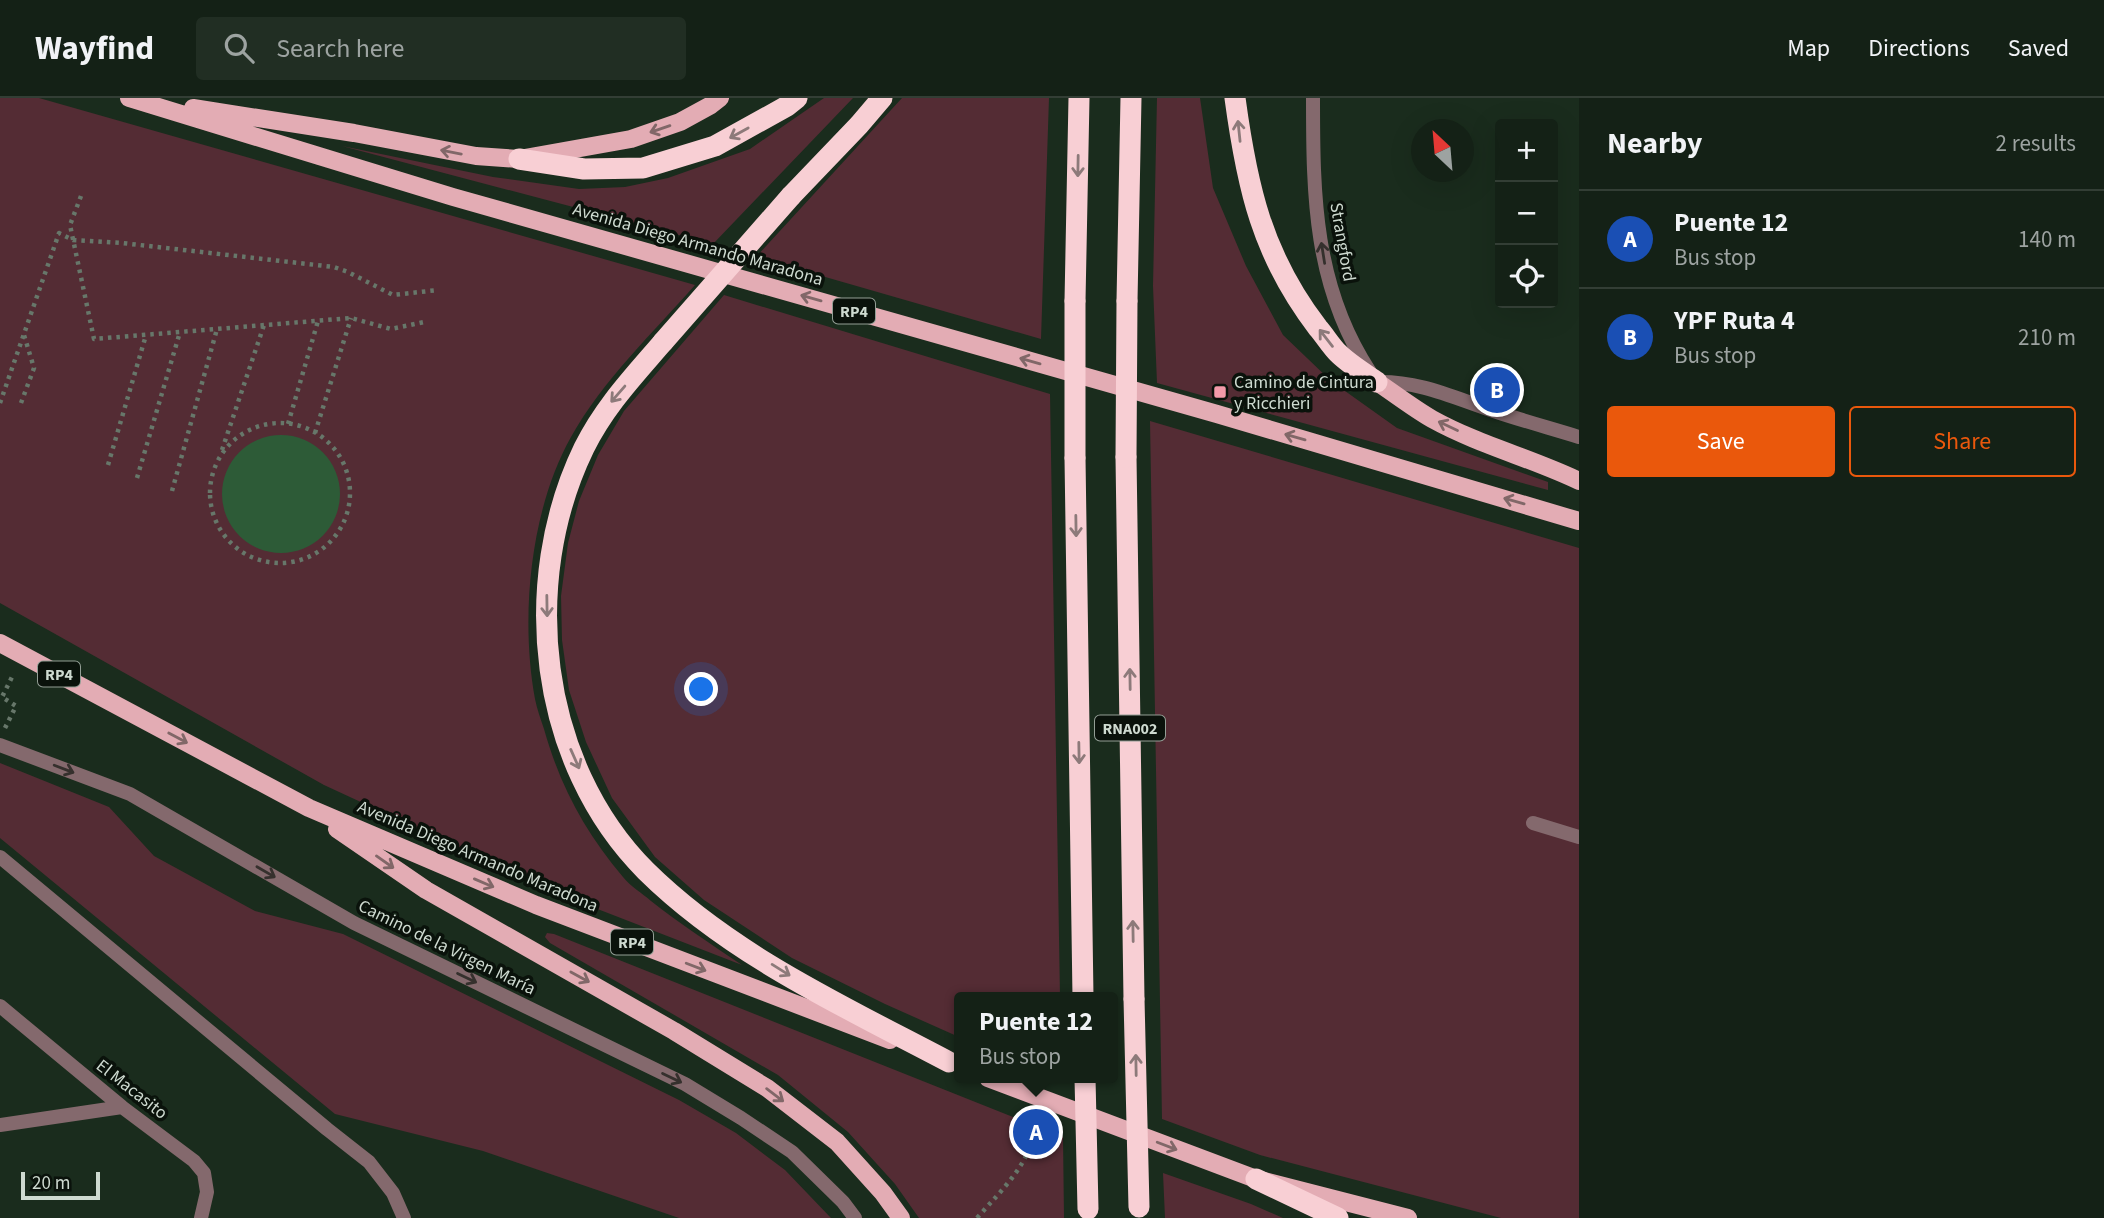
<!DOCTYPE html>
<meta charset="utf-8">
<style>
body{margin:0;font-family:"Source Sans 3",sans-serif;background:#212e23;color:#f1f3f6}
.controls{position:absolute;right:21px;top:21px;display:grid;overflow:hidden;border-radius:7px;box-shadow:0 7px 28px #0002}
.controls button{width:63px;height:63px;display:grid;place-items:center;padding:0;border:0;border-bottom:2px solid #333e35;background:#142116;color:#f1f3f6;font:35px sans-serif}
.compass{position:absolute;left:1411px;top:21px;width:63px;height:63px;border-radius:50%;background:#142116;box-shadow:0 7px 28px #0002;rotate:334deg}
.scale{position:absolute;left:21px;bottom:18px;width:79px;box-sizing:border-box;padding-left:7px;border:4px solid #cedad0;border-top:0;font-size:19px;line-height:24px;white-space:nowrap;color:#cedad0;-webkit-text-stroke:5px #0a120b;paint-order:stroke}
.you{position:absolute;left:702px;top:592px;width:24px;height:24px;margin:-18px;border:5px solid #fff;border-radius:50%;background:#1a73e8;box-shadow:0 0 0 10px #1a73e833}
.badge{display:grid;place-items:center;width:46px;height:46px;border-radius:50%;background:#ea580c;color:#fff;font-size:23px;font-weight:700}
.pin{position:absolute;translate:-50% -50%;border:4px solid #fff;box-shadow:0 2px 7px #0006}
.popup{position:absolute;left:954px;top:894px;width:164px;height:91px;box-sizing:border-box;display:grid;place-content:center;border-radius:7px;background:#142116;filter:drop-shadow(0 2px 5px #0005);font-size:23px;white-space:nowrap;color:#9da3a1}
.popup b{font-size:26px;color:#f1f3f6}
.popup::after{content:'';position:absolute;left:50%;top:100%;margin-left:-14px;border:14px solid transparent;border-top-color:#142116}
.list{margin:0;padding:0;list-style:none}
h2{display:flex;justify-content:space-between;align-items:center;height:91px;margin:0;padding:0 28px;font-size:30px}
h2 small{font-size:23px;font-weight:400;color:#9da3a1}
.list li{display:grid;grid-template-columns:46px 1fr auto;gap:21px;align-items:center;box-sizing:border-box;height:98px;padding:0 28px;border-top:2px solid #333e35}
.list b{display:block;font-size:26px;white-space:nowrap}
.list p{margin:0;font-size:23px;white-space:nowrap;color:#9da3a1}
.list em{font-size:23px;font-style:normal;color:#9da3a1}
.actions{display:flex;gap:14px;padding:21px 28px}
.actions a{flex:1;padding:16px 0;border:2px solid #ea580c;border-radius:7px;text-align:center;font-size:24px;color:#ea580c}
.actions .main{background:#ea580c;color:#fff}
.icon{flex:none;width:38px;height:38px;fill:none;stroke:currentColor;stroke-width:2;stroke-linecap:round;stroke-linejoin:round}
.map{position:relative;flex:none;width:1579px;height:1120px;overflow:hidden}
header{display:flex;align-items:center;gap:42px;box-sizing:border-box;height:98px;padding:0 35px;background:#142116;border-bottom:2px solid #333e35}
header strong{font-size:33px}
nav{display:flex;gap:38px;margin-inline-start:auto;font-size:24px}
.search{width:490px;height:63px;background:#212e23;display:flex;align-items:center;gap:18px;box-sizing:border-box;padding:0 24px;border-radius:7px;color:#9da3a1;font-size:26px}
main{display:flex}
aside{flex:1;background:#142116}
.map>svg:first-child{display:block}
.green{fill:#542c34}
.water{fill:#2d5b37}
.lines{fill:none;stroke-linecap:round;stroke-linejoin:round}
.path{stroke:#67776a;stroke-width:4.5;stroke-dasharray:3.5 5;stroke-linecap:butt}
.service{stroke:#84696d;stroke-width:14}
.minor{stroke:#84696d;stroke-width:14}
.tertiary{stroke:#84696d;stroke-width:14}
.primary{stroke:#e3acb4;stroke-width:18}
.motorway{stroke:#f8cfd4;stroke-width:21}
.motorway-bridge{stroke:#f8cfd4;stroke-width:21}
.oneway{stroke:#816768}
.oneway2{stroke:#8d7a7a}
.oneway3{stroke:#35302d}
.poi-dot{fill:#f39aa9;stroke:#0a120b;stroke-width:2.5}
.labels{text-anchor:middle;stroke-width:7;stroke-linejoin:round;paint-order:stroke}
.shield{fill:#0a120b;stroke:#939e95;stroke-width:2}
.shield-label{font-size:16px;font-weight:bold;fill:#cedad0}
.street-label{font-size:18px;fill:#cedad0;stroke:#0a120b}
.poi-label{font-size:18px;fill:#cedad0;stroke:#0a120b;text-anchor:start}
</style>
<header>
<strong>Wayfind</strong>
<div class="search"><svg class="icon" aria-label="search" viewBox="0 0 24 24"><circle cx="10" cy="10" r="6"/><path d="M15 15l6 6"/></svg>Search here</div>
<nav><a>Map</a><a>Directions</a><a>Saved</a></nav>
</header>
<main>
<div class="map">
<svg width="1579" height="1120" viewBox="0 0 1579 1120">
<rect width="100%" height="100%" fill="#1a2c1d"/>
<path class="green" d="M0 0H39L695 187C652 236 603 282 571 339 530 412 520 519 535 601 537 611 541 622 544 631 560 688 585 734 623 779 630 788 642 795 651 803 680 826 711 846 742 867L564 798 324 687 0 505Z
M824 0H853L713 146 342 48 493 79 579 91 625 89 668 80 750 51Z
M902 0H1049L1041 241 756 159Z
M1157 0H1200L1213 90 1246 168 1283 237 1331 283 1397 330 1548 384V392L1157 285 1153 188Z
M724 197 1050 296 1060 899H959V939L885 906 792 860 704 802 655 759 612 700 586 644 569 592 562 542 561 498 568 445 579 403 598 357 624 313Z
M1150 323 1579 450V1120H1501L1260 1057 1162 1021Z
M0 665 109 709 154 758 255 813 343 836 679 1002 736 1035 785 1072 831 1120H679L483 1053 335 1016 0 740Z
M547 835 554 836 1063 1039 1064 1120H919L895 1086 848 1034 778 977 550 845 545 839Z
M1163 1075 1251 1106 1283 1120H1165Z"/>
<path class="water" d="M222 396a59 59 0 1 1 118 0a59 59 0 1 1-118 0Z"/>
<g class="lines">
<path class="path" d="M81 98 70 127 94 241 351 220 391 231 424 224
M0 305 59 135 73 142 122 145 334 169 348 174 393 197 438 192
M21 305 34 270 24 237
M210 395a70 70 0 1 1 140 0a70 70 0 1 1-140 0Z
M288 326 318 223
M315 335 351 220
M222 352 264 227
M108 367 146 237
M137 380 180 234
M172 393 217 231
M5 630 16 608 2 599 14 575
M977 1120C1005 1088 1031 1066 1037 1022"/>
<path class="service" d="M1533 725 1579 739
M0 759 327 1031 369 1064 393 1095 404 1120"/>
<path class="minor" d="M1377 284C1419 283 1452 299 1491 312 1520 322 1550 330 1579 339
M0 908 122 1009 194 1063 204 1075 207 1094 201 1120
M0 1027 122 1009"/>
<path class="tertiary" d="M1313 0C1313 98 1314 189 1370 274
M0 647 130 696 354 825 685 986 741 1020 792 1054 843 1104 855 1120"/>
<path class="primary" d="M129 0 453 99 1217 316 1579 423
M193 10 354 35 476 58 519 61 631 41 680 24 711 7 720 0
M1377 284C1395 296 1413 310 1432 321 1479 347 1531 360 1579 383
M0 545 309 710 536 807 890 942
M337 731 426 792 674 933 767 990 837 1044 883 1095 901 1120
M988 980 1256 1081 1408 1120"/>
<path class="motorway" d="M1235 0C1247 89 1262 157 1318 230 1325 238 1331 248 1338 255 1349 266 1364 275 1377 284
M519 61 584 71 643 70 715 48 787 8 797 0
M791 98 859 27 882 0
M1075 203 1079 0
M1127 203 1131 0
M663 244C633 279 605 308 584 350 519 484 538 665 646 773 731 857 845 909 949 964
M1126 359 1134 901
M1075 360 1083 899
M1256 1081 1338 1120"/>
<path class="motorway-bridge" d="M1075 203V360
M663 244 791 98
M1126 359 1127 203
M1134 901 1139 1109
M1085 980 1088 1111"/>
</g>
<defs><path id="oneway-shaft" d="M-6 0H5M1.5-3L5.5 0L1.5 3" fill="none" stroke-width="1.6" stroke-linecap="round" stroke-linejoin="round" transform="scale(1.75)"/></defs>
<g class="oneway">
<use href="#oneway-shaft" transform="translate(660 31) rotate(161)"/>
<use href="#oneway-shaft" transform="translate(451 54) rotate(-169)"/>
<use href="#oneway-shaft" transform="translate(811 200) rotate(-164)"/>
<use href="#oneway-shaft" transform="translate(1030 263) rotate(-164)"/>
<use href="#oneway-shaft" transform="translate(1448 328) rotate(-155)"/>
<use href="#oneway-shaft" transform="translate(1295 339) rotate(-164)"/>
<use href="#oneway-shaft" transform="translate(1514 403) rotate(-164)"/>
<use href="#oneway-shaft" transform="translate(178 640) rotate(28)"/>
<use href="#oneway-shaft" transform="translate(385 764) rotate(35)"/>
<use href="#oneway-shaft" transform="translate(484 785) rotate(23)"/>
<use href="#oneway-shaft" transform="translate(696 869) rotate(21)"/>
<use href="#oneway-shaft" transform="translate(580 879) rotate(29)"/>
<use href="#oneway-shaft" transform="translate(775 997) rotate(37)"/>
<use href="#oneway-shaft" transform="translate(1167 1048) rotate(21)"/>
</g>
<g class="oneway2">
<use href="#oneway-shaft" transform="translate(1239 33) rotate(-96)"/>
<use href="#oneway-shaft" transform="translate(739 35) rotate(151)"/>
<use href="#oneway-shaft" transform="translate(1078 68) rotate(91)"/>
<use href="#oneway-shaft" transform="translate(1326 240) rotate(-128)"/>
<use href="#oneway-shaft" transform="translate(618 296) rotate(131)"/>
<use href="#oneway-shaft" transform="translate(1076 428) rotate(89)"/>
<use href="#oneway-shaft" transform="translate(547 508) rotate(89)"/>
<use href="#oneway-shaft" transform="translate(1130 581) rotate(-91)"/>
<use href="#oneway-shaft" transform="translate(1079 655) rotate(89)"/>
<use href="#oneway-shaft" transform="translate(575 661) rotate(66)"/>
<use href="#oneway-shaft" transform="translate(1133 833) rotate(-91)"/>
<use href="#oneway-shaft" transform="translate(781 872) rotate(32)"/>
<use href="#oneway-shaft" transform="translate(1136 967) rotate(-91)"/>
</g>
<g class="oneway3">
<use href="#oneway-shaft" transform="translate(1323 155) rotate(-99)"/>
<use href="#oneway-shaft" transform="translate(64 671) rotate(21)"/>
<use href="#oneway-shaft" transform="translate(266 774) rotate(30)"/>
<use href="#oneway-shaft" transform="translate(467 880) rotate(26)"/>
<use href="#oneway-shaft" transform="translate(672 980) rotate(26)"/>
</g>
<rect class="poi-dot" x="1213" y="287" width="14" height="14" rx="3.5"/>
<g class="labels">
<g class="shield">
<rect x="833" y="200.5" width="42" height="25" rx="5"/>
<rect x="38" y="563.5" width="42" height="25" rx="5"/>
<rect x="1095" y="617.5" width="70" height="25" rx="5"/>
<rect x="611" y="831.5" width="42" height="25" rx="5"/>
</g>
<g class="shield-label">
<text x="854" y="219">RP4</text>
<text x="59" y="582">RP4</text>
<text x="1130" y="636">RNA002</text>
<text x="632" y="850">RP4</text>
</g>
<g class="street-label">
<text transform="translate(1343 144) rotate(80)" y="6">Strangford</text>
<text transform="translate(698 146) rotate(16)" y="6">Avenida Diego Armando Maradona</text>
<text transform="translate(478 758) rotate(23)" y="6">Avenida Diego Armando Maradona</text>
<text transform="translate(447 849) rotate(26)" y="6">Camino de la Virgen María</text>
<text transform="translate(132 991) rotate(38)" y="6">El Macasito</text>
</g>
<g class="poi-label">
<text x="1234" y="290">Camino de Cintura<tspan x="1234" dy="21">y Ricchieri</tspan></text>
</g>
</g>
</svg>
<div class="controls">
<button>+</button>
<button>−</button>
<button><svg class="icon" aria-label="locate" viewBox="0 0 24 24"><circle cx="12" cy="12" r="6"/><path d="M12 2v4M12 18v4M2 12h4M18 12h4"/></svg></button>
</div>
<svg class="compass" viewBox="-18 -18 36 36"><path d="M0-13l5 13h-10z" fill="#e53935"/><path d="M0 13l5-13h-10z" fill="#9da3a1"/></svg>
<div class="scale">20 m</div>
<div class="you"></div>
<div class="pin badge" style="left:1036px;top:1034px;background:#1a4fb4">A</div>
<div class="popup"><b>Puente 12</b>Bus stop</div>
<div class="pin badge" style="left:1497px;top:292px;background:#1a4fb4">B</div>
</div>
<aside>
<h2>Nearby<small>2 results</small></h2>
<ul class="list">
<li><span class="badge" style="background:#1a4fb4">A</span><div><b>Puente 12</b><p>Bus stop</p></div><em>140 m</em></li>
<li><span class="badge" style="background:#1a4fb4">B</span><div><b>YPF Ruta 4</b><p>Bus stop</p></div><em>210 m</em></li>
</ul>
<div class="actions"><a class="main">Save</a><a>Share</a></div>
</aside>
</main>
